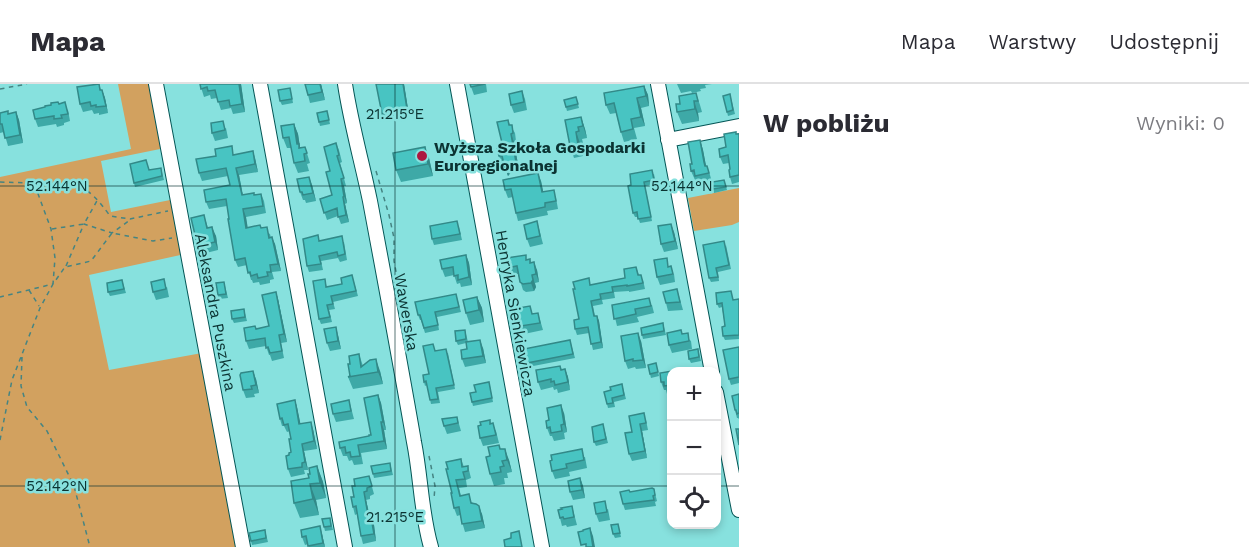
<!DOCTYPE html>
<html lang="pl">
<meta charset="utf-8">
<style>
body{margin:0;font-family:"Work Sans",sans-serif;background:#f2f2f3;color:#2b2b33}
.controls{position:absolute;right:18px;bottom:18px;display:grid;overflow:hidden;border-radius:12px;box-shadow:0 3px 9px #0003}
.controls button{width:54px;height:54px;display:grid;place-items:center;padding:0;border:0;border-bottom:2px solid #e1e1e2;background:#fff;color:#2b2b33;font:30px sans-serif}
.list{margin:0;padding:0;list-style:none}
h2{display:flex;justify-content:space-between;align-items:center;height:78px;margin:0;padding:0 24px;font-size:26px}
h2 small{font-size:20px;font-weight:400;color:#7c7c81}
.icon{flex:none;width:33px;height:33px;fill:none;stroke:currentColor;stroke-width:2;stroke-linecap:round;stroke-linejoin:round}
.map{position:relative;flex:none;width:739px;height:463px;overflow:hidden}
header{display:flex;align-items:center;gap:36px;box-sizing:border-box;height:84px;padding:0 30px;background:#fff;border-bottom:2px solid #e1e1e2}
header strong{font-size:28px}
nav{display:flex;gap:33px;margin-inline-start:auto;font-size:21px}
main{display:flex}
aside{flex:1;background:#fff}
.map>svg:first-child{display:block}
.green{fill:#d2a15f}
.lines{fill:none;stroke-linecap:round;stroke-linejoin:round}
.minor-casing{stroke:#045656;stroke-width:16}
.path{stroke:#458482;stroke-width:1.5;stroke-dasharray:4.5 4.5;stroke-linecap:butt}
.minor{stroke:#fff;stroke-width:14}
.wall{fill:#3ea9a7}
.shaded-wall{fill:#328988}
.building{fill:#48c4c2;stroke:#328988;stroke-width:1.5}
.ticks{fill:none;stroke:#0b3332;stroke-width:1.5;stroke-opacity:0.45}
.poi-dot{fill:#ad1840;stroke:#87e1de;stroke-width:2}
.labels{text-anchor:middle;stroke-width:5;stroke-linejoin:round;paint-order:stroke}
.poi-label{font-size:16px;font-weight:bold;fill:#0b3332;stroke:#87e1de;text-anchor:start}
.street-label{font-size:16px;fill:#0b3332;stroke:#87e1de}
.ticks-label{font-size:15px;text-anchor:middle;fill:#0b3332;stroke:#87e1de;stroke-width:5;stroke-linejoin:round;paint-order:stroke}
</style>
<header>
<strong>Mapa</strong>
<nav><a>Mapa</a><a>Warstwy</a><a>Udostępnij</a></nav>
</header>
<main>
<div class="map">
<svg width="739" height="463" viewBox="0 0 739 463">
<rect width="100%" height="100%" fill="#87e1de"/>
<path class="green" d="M118 0H153L165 64 101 77 111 128 175 115 185 170 89 191 109 286 202 269 236 463H0V93L131 65Z
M739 104V138L732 141 694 147 688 114Z"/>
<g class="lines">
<defs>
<path id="minor" d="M156 0 243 463
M260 0 345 463
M345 0C351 40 362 78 370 117 385 197 400 277 414 358 421 393 421 429 431 463
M457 0 542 463
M658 0 712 288
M668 56 739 42
M716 308 739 426"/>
</defs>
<use href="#minor" class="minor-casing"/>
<path class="path" d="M0 5 27 0
M376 87 389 131 394 154V177L397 193 410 260V267
M0 98 34 99 51 145 55 174 53 200 0 213
M35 99C74 97 86 98 110 132L130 135 168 127
M52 145 84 140 98 115
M66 182 84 140 112 149 130 136
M29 206 39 222
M22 273 21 302 27 323 47 347 74 402 90 463
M0 356 12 296 40 224 53 200 65 183 91 177 112 149 153 157 172 154
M429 372 435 402 434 415"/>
<use href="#minor" class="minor"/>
</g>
<path class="wall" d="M99 0 101 6H102L105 14 108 29 99 31V29L94 30 92 26 83 28 80 20Z
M200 0H241L245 28 233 30 231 24 221 26 217 14 211 15 210 11 204 13Z
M321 0 325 16 310 19 308 11Z
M376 0H404L409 31 384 36 382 30Z
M470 0H486L487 8 474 11Z
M677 0H712L705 1 706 4 700 5 701 7 692 9 691 7 681 9Z
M644 2 648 11 649 22 641 24 645 42 634 44 637 55 624 58 621 48 616 29 610 30 606 21Z
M522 7 525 15 527 26 514 29 511 21Z
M291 8 293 19 282 21 280 17Z
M696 9 700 21 702 28 698 29 699 37 682 40 677 28 680 20Z
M730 10 735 30 728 32 727 28Z
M576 13 579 24 567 27 564 16Z
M59 20 68 26 70 37 64 39V41L57 43 56 40 38 43 35 35 45 23Z
M16 28 19 36 23 59 8 62 4 48 0 49V29L9 30Z
M328 31 330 40 320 42 319 38Z
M581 33 585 45 587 54 582 55 583 59H580L583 72 574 74 570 62Z
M508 36 510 41 515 49 516 57 514 58 519 86 512 87 508 92 504 80H502L499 72 503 63Z
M294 40 298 50 300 64 305 63 310 79 307 80 309 87 298 89 294 79 291 64H287L283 54Z
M226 44 228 54 215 57 212 49Z
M737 50H739V98L732 100 730 93V85L729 79 723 80 720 73Z
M700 56 703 66 706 82H707L710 91 712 98 724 96 727 106 714 109 712 99 698 102 696 96H695L691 87 692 80Z
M336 59 339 66 342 78 340 79 346 102H344L347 119 345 120 349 138 341 140 338 132 327 136 320 115 332 111Z
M235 71 255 74 258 88 239 91 243 111H254L261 110 264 117 266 129 246 133 247 144H261L270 150 271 154 275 160 281 187 272 188 274 195 270 196V199L260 201 259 198 253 199 252 196H251L247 181 238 183 235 176 227 122 209 125 206 118 230 101 228 92 202 97 199 89Z
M429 74 433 92 401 98 396 86Z
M146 76 149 86 162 88 164 96 135 103 134 99Z
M654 90 656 100 645 102 652 137 640 139 638 133H635L633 129 631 101Z
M541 97 543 108 556 114 558 125 547 127 548 131 518 137 516 129 513 113 508 114 505 106Z
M312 101 316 117 306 119 305 116H303L300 108Z
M204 131 208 144 216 152 218 166 206 169 203 163 199 164 196 155Z
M537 137 543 160 530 163 527 155Z
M459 143 462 156 434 161 432 155Z
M674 148 678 165 664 168 661 160Z
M320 157 344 158 347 176 340 178 338 174 321 177 323 186 309 188 307 182Z
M726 161 731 185 718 188 719 197 711 198 709 194Z
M466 171 469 179 472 201 461 203 460 199 457 200 454 191 445 193 442 185Z
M530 175 531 178 537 186 539 198 535 199 536 203 534 207 526 208 523 206 518 190 510 192 507 184Z
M636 183 639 191 643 196 645 205 629 208V207L614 208 615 214 602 216 603 220 593 222 595 232H597L599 237 603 264 593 266 589 249 577 251 575 245 591 201 625 194Z
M674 190 675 198 660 201 657 193Z
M352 191 358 212 333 218 335 225 329 226 332 238 321 240 319 235 327 200V203L342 200Z
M122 196 126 209 110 212 108 208Z
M224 198 228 214 219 215 218 211Z
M167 203 169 213 156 216 153 208Z
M677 205 683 226 668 227 666 219Z
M276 208 278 215 287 258 281 259 284 274 272 277 270 271H269L266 262 249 265 246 257 256 245 269 242Z
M456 210 461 228 437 233 439 246 425 249 421 236H420L418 231Z
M477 213 482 224 484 238 470 241 466 229Z
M739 215V255L725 256 723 252 725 242 722 223 719 224 717 220Z
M612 221H652L654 229 637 233 639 238 617 242Z
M244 225 247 237 234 239 232 235Z
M538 229 543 246 524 250 521 242 533 230Z
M664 243 666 251 643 255 642 251Z
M466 250 468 258 483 264 486 279 465 283 462 275 467 265 466 259 458 261 456 257Z
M683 250 691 257 692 265 672 269 669 261Z
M338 251 341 265 330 267 327 259Z
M570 256 575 274 528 283 527 279Z
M641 257 646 284 636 285 635 283 628 285 625 277Z
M739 263V299L731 301 729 295Z
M435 267 448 269 455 305 438 308 440 319 431 320 427 301 425 302 424 298 429 290Z
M699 269 701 277 691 279 689 275Z
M359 270 363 282 380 287 383 300 353 305 348 293 350 292V280Z
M656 279 659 292 651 294 650 290Z
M560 282 562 286 565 285 568 293 570 306 558 309 557 305 554 306 553 303 541 306 538 298Z
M672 288V310H667L666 306H664L661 298Z
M256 295 259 309 254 310 255 313 246 314 243 306Z
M622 300 626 315 614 318 615 323 608 324 607 320 611 306Z
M490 302 493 318 473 322 472 318 476 308Z
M739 310V335L738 334H737L735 326Z
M378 311 381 319 386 346H384L387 365 361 369 363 380 354 381 352 376 349 377 347 372H343L340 364 371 351Z
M295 316 297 323 300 339 313 345 317 365 304 367 308 386H304L305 390 291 393 288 385 289 371 291 368V355L290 347 287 348 284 342H282L280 335Z
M349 316 354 335 336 338 333 330Z
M564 329 567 348 564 349 565 355 554 357 552 352H550L547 344 549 336Z
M629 332 646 336 648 346 642 347 647 374 632 377 629 370 632 348Z
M457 333 461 347 447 350 444 342Z
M490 336 491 340 496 347 499 359 483 362 480 354 481 341Z
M603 340 608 359 596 362 594 358Z
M501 365 509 376 512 388 507 389 508 394H504L505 400 494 402 490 390V372Z
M585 373 587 384 569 388 570 392 555 395 552 387 550 377Z
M461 375 464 383 468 382 471 394 466 396 467 403 459 404 461 412 473 419 482 430 485 444 465 448 460 431 457 432 454 424 452 409Z
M317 382 323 398 326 414 316 416 319 431 300 434 294 419 310 390Z
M391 383 393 391 374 394 373 390Z
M369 392 374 410 370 412V415L366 416 370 432 371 433 374 441 376 457 363 460 361 452 357 430 355 431 353 423 355 402Z
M580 394 583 402 585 414 573 416 570 408Z
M654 405 657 417 655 418 656 422 625 426 623 420 630 408Z
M572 422 577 441 567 443 566 441 562 442 560 434Z
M608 425 610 436 599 438 596 430Z
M330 434 333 446 325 447 324 443Z
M619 444 621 453 615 454 613 450Z
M265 446 268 458 252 461 251 457Z
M322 450 325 463H309L308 460 305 461 302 453Z"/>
<path class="shaded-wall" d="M239 0H241L245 28 242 20Z
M320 0H321L325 16 322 8Z
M403 0H404L409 31 407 25Z
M644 2 648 11 649 22 646 12Z
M102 6 105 14 108 29 106 22Z
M637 14 641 24 645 42 641 33Z
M694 17 698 29 699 37 695 25Z
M16 28 19 36 23 59 20 51Z
M581 33 585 45 587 54 583 42Z
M294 40 298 50 300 63 302 70 297 60Z
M576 48 580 59 583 72 578 61Z
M511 50 514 58 519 86 516 78Z
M700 56 703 66 707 87 704 78Z
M425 63 429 74 433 92 428 80Z
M253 67 255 74 258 88 255 80Z
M509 79 512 87 508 92 505 84Z
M236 84 239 91 244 118 242 111Z
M538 89 541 97 545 116 542 108Z
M309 93 312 101 316 117 313 109Z
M341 95 344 102 347 119 344 112Z
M343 113 345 120 349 138 346 131Z
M243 125 246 133 249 151 246 144Z
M671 140 674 148 678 165 675 157Z
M212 143 216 152 218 166 215 158Z
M272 153 275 160 281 187 278 180Z
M466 171 469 179 472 201 469 193Z
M534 178 537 186 539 198 536 190Z
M532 191 536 203 534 207 531 199Z
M276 208 278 215 287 258 284 250Z
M477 213 482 224 484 238 479 226Z
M597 232 599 237 603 264 601 258Z
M336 243 338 251 341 265 338 257Z
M638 249 641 257 646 284 643 276Z
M480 256 483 264 486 279 483 272Z
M376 275 380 287 383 300 378 288Z
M565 285 568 293 570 306 568 298Z
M253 287 256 295 259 309 256 301Z
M378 311 381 319 386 346 383 338Z
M295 316 297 323 302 347 299 340Z
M561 321 564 329 567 348 564 340Z
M311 338 313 345 317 365 314 357Z
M381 338 384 346 387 365 384 357Z
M640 340 642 347 647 374 645 367Z
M302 360 304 367 308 386 305 378Z
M505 365 509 376 512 388 507 376Z
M317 382 323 398 326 414 320 399Z
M580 394 583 402 585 414 582 406Z
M310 400 316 416 319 431 313 415Z
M364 408 366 416 371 439 368 431Z
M479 422 482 430 485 444 482 437Z
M371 433 374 441 376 457 374 450Z
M320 442 322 450 325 463 323 459Z
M590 444 593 452 595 463H593Z"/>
<path class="building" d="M99 0 100 6H102L106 22 96 23V21L91 22 90 18 80 20 77 3Z
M200 0H239L242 20 230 22 229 16 218 18 215 6 208 7 207 3 201 5Z
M305 0H320L322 8 308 11Z
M376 0H403L407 25 382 30Z
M470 0H485L471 3Z
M644 2 646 12 637 14 641 33 631 35 633 45 621 48 614 19 606 21 604 9Z
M290 4 292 15 280 17 278 6Z
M522 7 524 18 511 21 509 10Z
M696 9 698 17H694L695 25 677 28 676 20H680L679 12Z
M730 10 733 26 727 28 723 12Z
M576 13 578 20 566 23 564 16Z
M58 18 59 20 65 18 68 30 61 31 62 34 54 35V32L35 35 33 26 45 23V22L51 21V19Z
M8 27V30L16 28 20 51 5 54 2 40H0V29Z
M327 27 329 36 319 38 317 29Z
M581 33 583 42 578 43 579 47 576 48 578 61 570 62 565 36Z
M508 36 509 41H512L513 49 511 50 516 78 509 79 505 84 502 72H499L497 64 503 63 497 38Z
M223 37 225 46 212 49 211 39Z
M294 40 297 60H299V64L305 63 307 69 304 70 305 77 294 79 289 53 283 54 281 42Z
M736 48V50H739V91L730 93 729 86 730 85 728 71 720 73 719 65 726 63 724 50Z
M700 56 704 78 705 82H707L709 89 695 92 694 86 691 87 690 80H692L688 58Z
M336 59 339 71 337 72 344 94 341 95 344 112 343 113 346 131 338 133 337 124 324 129 320 115 332 111 326 88 330 87 324 63Z
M232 62 233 71 253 67 255 80 236 84 242 111 254 109V111L261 110 263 122 243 125 246 144 260 141 261 144 267 143 269 154 272 153 278 180 270 181 271 188H267L268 192 258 194 257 190 251 192 250 188 248 189 245 174 235 176 228 135H229L226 115 206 118 204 106 230 101 226 84 199 89 196 75 216 72 215 65Z
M425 63 428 80 396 86 393 69Z
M146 76 149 86 161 84 162 92 134 99 130 80Z
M652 86 654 96 644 98 651 133 638 135 637 128 633 129 628 102 631 101 630 90Z
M538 89 542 108 554 106 556 117 545 119V123L516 129 511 105 505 106 503 96Z
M309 93 313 109 303 111 302 108H300L297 95Z
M724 96 726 103 713 105 712 98Z
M204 131 207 144 212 143 215 158 202 161 201 154 196 155 191 134Z
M457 137 460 150 432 155 430 142Z
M537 137 540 152 527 155 524 141Z
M671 140 675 157 661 160 658 142Z
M318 151 319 157 342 152 345 170 338 172 337 168 319 172 321 180 307 182 303 155Z
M724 157 729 181 716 184 718 193 709 194 703 161Z
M466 171 469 193 458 196V191L454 192 453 183 442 185 440 176Z
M526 171V176L530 175V179L534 178 536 190 532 191 533 196 531 199 523 200 520 198 517 182 507 184 506 174Z
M667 174 668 183 671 182 673 190 657 193 654 176Z
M636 183 638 191H641L643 199 627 202V201L612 203 613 208 600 210 601 215 591 217 594 232H597L601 258 591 260 588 243 575 245 574 236 579 235 573 205H575L573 198 589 194 590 201 625 194 624 185Z
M352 191 356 207 331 212 333 220 327 221 330 233 319 235 313 197 325 195 326 203 342 200 341 194Z
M164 195 166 205 153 208 151 198Z
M122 196 124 205 108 208 107 199Z
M224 198 226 210 218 211 216 199Z
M677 205 680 218 666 219 663 208Z
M731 207 733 216 739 215V251L723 252 722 243 725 242 722 219 717 220 716 209Z
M276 208 284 250 279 251 282 267 270 269 268 263 266 264 265 254 246 257 244 244 255 242 256 245 269 242 262 211Z
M456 210 459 223 435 228 438 241 424 244 420 231H418L415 218Z
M477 213 479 226 466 229 463 216Z
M649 214 651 222 635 225 636 230 614 235 612 221Z
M530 222 532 230 538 229 540 239 521 242 518 224Z
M244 225 245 233 232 235 231 227Z
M663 239 664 247 642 251 641 244Z
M336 243 338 257 327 259 324 245Z
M465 246 466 255 456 257 455 247Z
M681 246 682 250 688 249 689 257 669 261 667 249Z
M638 249 643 276 633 277V275L625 277 621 252Z
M480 256 483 272 462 275 461 266 467 265 466 258Z
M570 256 573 270 527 279 524 265Z
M433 260 435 267 446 265 454 301 436 304 438 315 430 316 426 297 424 298 423 291 429 290 423 262Z
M739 263V293L729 295 723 266Z
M698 265 699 273 689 275 688 267Z
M359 270 361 283 370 276 376 275 378 288 348 293 350 292 348 280H350L349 272Z
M656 279 658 288 650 290 648 281Z
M560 282 561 286 565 285 568 298 555 301 554 297 551 298V295L538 298 536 286Z
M678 286 679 288H672V301L664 302V298H661L660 289Z
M253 287 256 301 251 302 252 305 243 306 240 291 241 289Z
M489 298 492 314 472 318 470 309 476 308 474 301Z
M622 300 624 311 612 314 613 319 607 320 604 308 611 306 610 303Z
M739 310V329L737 330 736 326H735L732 312Z
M378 311 383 338H381L384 357 358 361 360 372 351 373 350 368 346 369 345 363 340 364 339 358 369 352V351H371L364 314Z
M295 316 299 340 311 338 314 357 302 360 305 378 302 379V383L288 385 286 372 289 371V369L291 368 289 355H291L288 340 284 341 282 334 280 335 277 320Z
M349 316 351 327 333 330 331 320Z
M561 321 564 340 561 341 562 347 551 349 550 343 547 344 546 337 549 336 547 324Z
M644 329 646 339 640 340 645 367 629 370 625 349 632 348 629 332Z
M457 333 458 339 444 342 442 335Z
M490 336V340L493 339 496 351 480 354 478 342 481 341 480 338Z
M603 340 606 355 594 358 592 343Z
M736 345H739V361Z
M499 361 500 365H505L507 376 502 377 504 382 500 383 501 388 490 390 486 373 490 372 488 363Z
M582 365 584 376 566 380 567 384 552 387 550 377 552 376 551 371Z
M461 375 462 383 468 382V387L463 388 465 395 456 396 460 412 469 410 471 419 476 420 479 422 482 437 462 440 459 423 454 424 451 409H452L446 385H448L446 378Z
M390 379 391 387 373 390 371 382Z
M317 382 320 399 310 400 313 415 294 419 291 397 309 394 308 390H310L309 384Z
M369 392 372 402 367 404V407L364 408 368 431 371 433 374 450 361 452 356 422 353 423 351 413H354L352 402H355L354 395Z
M580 394 582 406 570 408 568 397Z
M652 404 654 405 655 411 653 412 654 416 623 420 620 408 629 406 630 408Z
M605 417 607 428 596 430 594 419Z
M572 422 574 433 564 435 563 433 560 434 558 426 562 425 561 424Z
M330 434 331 442 324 443 322 435Z
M618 440 620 449 613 450 611 441Z
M320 442 323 459 308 462 306 452 302 453 301 446Z
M590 444 593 463H586V460L581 461 578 448 583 447V446Z
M265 446 266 454 251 457 249 449Z
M519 447 522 463H505L504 456 511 454V449Z"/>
<path class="ticks" d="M395 0V463M0 102H739M0 402H672M716 402H739"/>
<circle class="poi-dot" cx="422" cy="72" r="6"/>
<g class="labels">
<g class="poi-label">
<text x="434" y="69">Wyższa Szkoła Gospodarki<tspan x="434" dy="18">Euroregionalnej</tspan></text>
</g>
<g class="street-label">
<text transform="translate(216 228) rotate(79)" y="6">Aleksandra Puszkina</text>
<text transform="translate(407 228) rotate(80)" y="6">Wawerska</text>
<text transform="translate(516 229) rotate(80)" y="6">Henryka Sienkiewicza</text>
</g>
</g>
<g class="ticks-label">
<text x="395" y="35">21.215°E</text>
<text x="57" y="107">52.144°N</text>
<text x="682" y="107">52.144°N</text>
<text x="57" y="407">52.142°N</text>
<text x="395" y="438">21.215°E</text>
</g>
</svg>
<div class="controls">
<button>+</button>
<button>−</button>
<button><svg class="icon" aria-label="locate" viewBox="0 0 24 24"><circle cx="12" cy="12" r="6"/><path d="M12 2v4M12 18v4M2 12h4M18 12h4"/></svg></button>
</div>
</div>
<aside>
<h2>W pobliżu<small>Wyniki: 0</small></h2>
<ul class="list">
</ul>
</aside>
</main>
